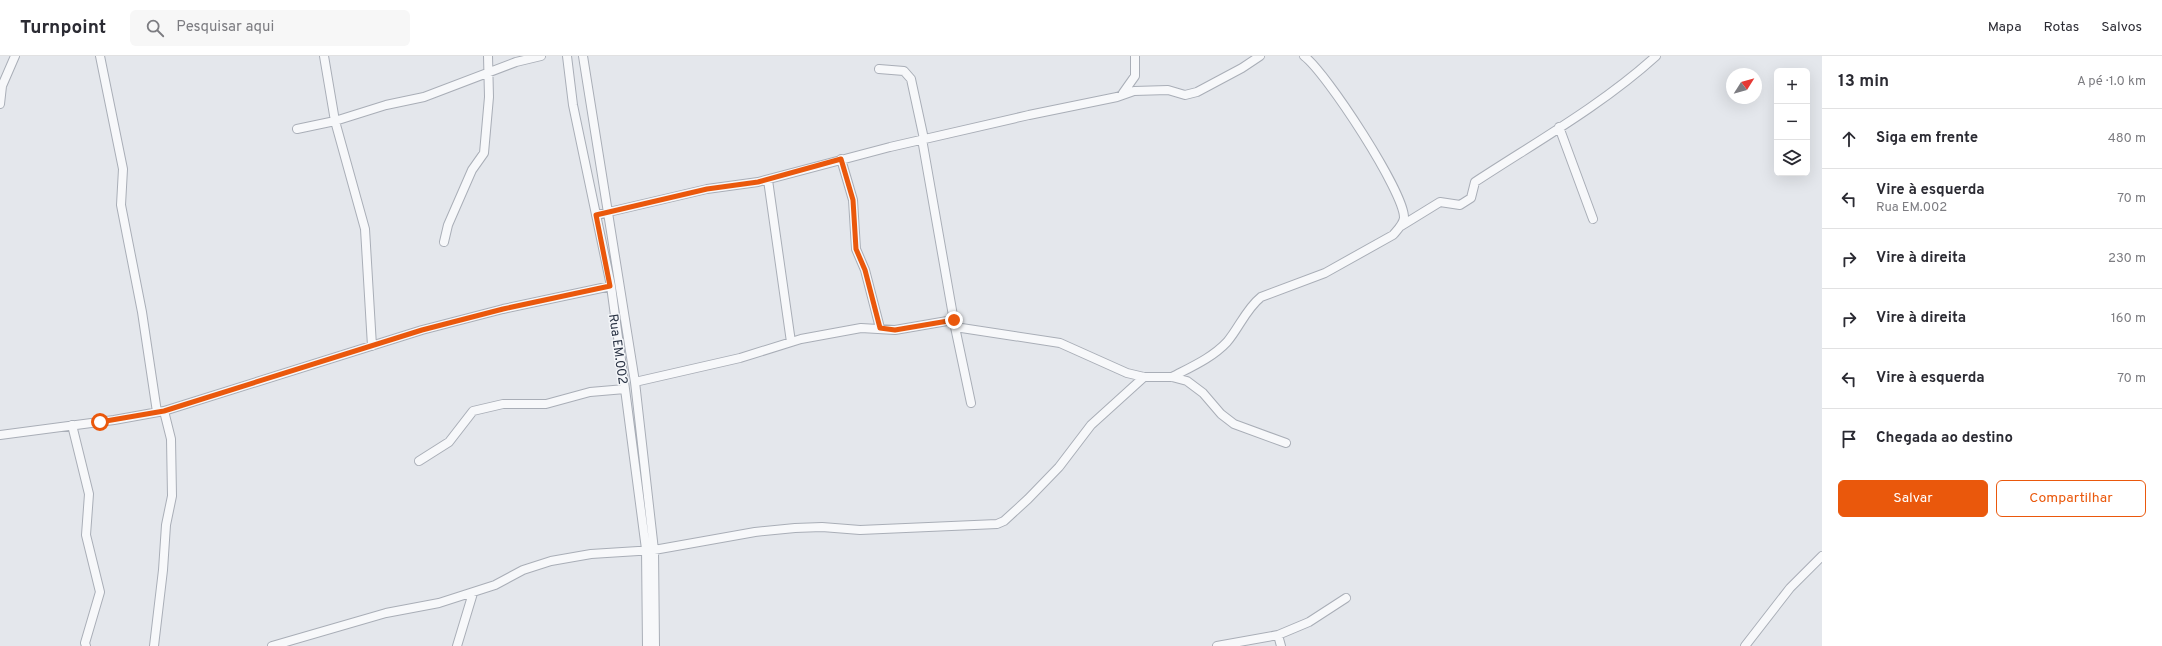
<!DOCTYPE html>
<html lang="pt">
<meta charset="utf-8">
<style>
body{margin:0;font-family:Overpass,sans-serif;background:#f7f7f7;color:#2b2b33}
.controls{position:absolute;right:12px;top:12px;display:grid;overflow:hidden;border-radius:6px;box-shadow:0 4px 16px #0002}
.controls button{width:36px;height:36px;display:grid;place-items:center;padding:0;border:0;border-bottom:1px solid #e1e1e2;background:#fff;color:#2b2b33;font:20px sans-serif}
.compass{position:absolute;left:1726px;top:12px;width:36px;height:36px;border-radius:50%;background:#fff;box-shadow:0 4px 16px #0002;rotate:53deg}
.stop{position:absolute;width:12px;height:12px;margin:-9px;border:3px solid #ea580c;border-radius:50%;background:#fff}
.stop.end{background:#ea580c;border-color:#fff;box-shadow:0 1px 4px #0008}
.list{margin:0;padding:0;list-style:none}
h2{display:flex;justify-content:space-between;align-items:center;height:52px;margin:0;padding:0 16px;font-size:17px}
h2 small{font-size:13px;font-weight:400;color:#7c7c81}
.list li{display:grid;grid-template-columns:26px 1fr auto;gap:12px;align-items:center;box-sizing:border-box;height:60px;padding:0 16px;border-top:1px solid #e1e1e2}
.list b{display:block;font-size:15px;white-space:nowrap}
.list p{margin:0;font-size:13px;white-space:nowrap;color:#7c7c81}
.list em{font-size:13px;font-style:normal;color:#7c7c81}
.actions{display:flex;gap:8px;padding:12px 16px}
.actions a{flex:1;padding:9px 0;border:1px solid #ea580c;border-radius:6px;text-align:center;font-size:14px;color:#ea580c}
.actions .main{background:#ea580c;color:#fff}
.icon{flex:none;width:22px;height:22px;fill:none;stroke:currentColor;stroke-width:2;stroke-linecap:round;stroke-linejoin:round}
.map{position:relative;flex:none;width:1822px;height:590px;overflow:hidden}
header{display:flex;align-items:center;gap:24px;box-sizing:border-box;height:56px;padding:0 20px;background:#fff;border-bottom:1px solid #e1e1e2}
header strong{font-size:19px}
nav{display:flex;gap:22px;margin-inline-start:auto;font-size:14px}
.search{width:280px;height:36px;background:#f7f7f7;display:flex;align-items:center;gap:10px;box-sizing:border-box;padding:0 14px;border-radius:6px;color:#7c7c81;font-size:15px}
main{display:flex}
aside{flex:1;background:#fff}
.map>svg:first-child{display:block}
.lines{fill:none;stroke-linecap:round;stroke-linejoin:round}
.minor-casing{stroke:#a9aeb7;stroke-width:10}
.minor{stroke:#f7f8fa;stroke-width:8}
.route{stroke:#ea580c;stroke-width:5}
.labels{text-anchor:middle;stroke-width:3;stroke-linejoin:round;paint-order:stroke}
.street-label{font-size:13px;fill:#2b3445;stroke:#f4f6f9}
</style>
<header>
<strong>Turnpoint</strong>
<div class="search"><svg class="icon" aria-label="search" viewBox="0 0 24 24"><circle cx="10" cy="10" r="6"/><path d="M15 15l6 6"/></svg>Pesquisar aqui</div>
<nav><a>Mapa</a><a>Rotas</a><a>Salvos</a></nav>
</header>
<main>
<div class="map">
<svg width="1822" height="590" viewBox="0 0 1822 590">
<rect width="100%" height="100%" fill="#e4e7ec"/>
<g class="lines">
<defs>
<path id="minor" d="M100 0 123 113 121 149 142 256 157 356
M324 0 335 65 365 173 372 290
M567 0 573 49 611 230 625 333 646 493 647 590
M583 0 635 326 654 494 655 590
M879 13 904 15 911 23 924 83
M1123 37 1135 20V0
M0 48 2 30 15 0
M1559 71 1593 163
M297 73 335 65 386 49 424 41 516 6 541 0
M922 83 955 271 971 347
M841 103 853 144 856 193 865 214 880 272
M768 124 791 286
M596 159 707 133 758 126 890 91 1029 59 1117 41 1134 35 1168 34 1185 39 1197 36 1242 12 1260 0
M1401 170 1440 146 1460 149 1471 142 1475 126C1536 86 1602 49 1656 0
M444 186 448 169 472 114 484 97 489 41 488 0
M955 271 1060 287 1127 317 1144 321H1172L1187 325 1203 337 1221 358 1234 368 1286 387
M1172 321C1191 311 1212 302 1227 286 1239 272 1246 253 1261 241L1325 217 1393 179C1397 174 1403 169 1404 162 1405 137 1326 16 1304 0
M635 326 740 302 801 283 861 272 895 274 953 264
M72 369 89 438 86 479 100 536 85 587 86 590
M0 379 114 364 164 355 422 274 503 253 611 230
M419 405 449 386 473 355 503 348H546L590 336 625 333
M1278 579 1309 566 1346 542
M154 590 163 514 166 469 172 440 171 383 164 355
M272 590 386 557 439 547 495 529 523 514 551 505 591 498 654 494 755 476 795 472 822 471 860 474 997 468 1004 465 1028 443 1059 411 1091 369 1144 321
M457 590 473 537
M1217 590 1278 579 1281 590
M1745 590 1790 532 1822 500"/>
</defs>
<use href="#minor" class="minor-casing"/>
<use href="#minor" class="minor"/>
</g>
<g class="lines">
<path class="route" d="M100 366 164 355 422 274 503 253 610 230 596 159 707 133 758 126 841 103 853 144 856 193 865 214 880 272 895 274 954 264"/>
</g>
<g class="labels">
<g class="street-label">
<text transform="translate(619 293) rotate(82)" y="5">Rua EM.002</text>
</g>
</g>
</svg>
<div class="controls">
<button>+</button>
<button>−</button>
<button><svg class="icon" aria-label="layers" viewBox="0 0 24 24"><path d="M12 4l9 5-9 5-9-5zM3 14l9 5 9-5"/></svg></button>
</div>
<svg class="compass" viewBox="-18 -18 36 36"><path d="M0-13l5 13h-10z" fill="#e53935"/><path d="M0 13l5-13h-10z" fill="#7c7c81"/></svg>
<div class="stop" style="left:100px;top:366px"></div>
<div class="stop end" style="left:954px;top:264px"></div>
</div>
<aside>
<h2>13 min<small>A pé · 1.0 km</small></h2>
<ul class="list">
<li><svg class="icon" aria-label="ahead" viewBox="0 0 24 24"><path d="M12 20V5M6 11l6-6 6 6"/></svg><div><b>Siga em frente</b></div><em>480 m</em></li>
<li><svg class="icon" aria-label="left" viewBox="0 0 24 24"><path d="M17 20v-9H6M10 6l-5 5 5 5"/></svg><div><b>Vire à esquerda</b><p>Rua EM.002</p></div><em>70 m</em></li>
<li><svg class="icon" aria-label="right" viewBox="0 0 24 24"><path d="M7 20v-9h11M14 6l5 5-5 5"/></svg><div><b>Vire à direita</b></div><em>230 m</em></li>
<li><svg class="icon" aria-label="right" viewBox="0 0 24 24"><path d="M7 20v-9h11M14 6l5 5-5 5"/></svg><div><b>Vire à direita</b></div><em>160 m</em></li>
<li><svg class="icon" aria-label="left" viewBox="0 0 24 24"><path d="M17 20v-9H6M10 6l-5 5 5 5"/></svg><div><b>Vire à esquerda</b></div><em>70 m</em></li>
<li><svg class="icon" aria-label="arrive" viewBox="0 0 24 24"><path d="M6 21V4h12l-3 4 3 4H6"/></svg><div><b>Chegada ao destino</b></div></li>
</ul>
<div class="actions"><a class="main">Salvar</a><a>Compartilhar</a></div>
</aside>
</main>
